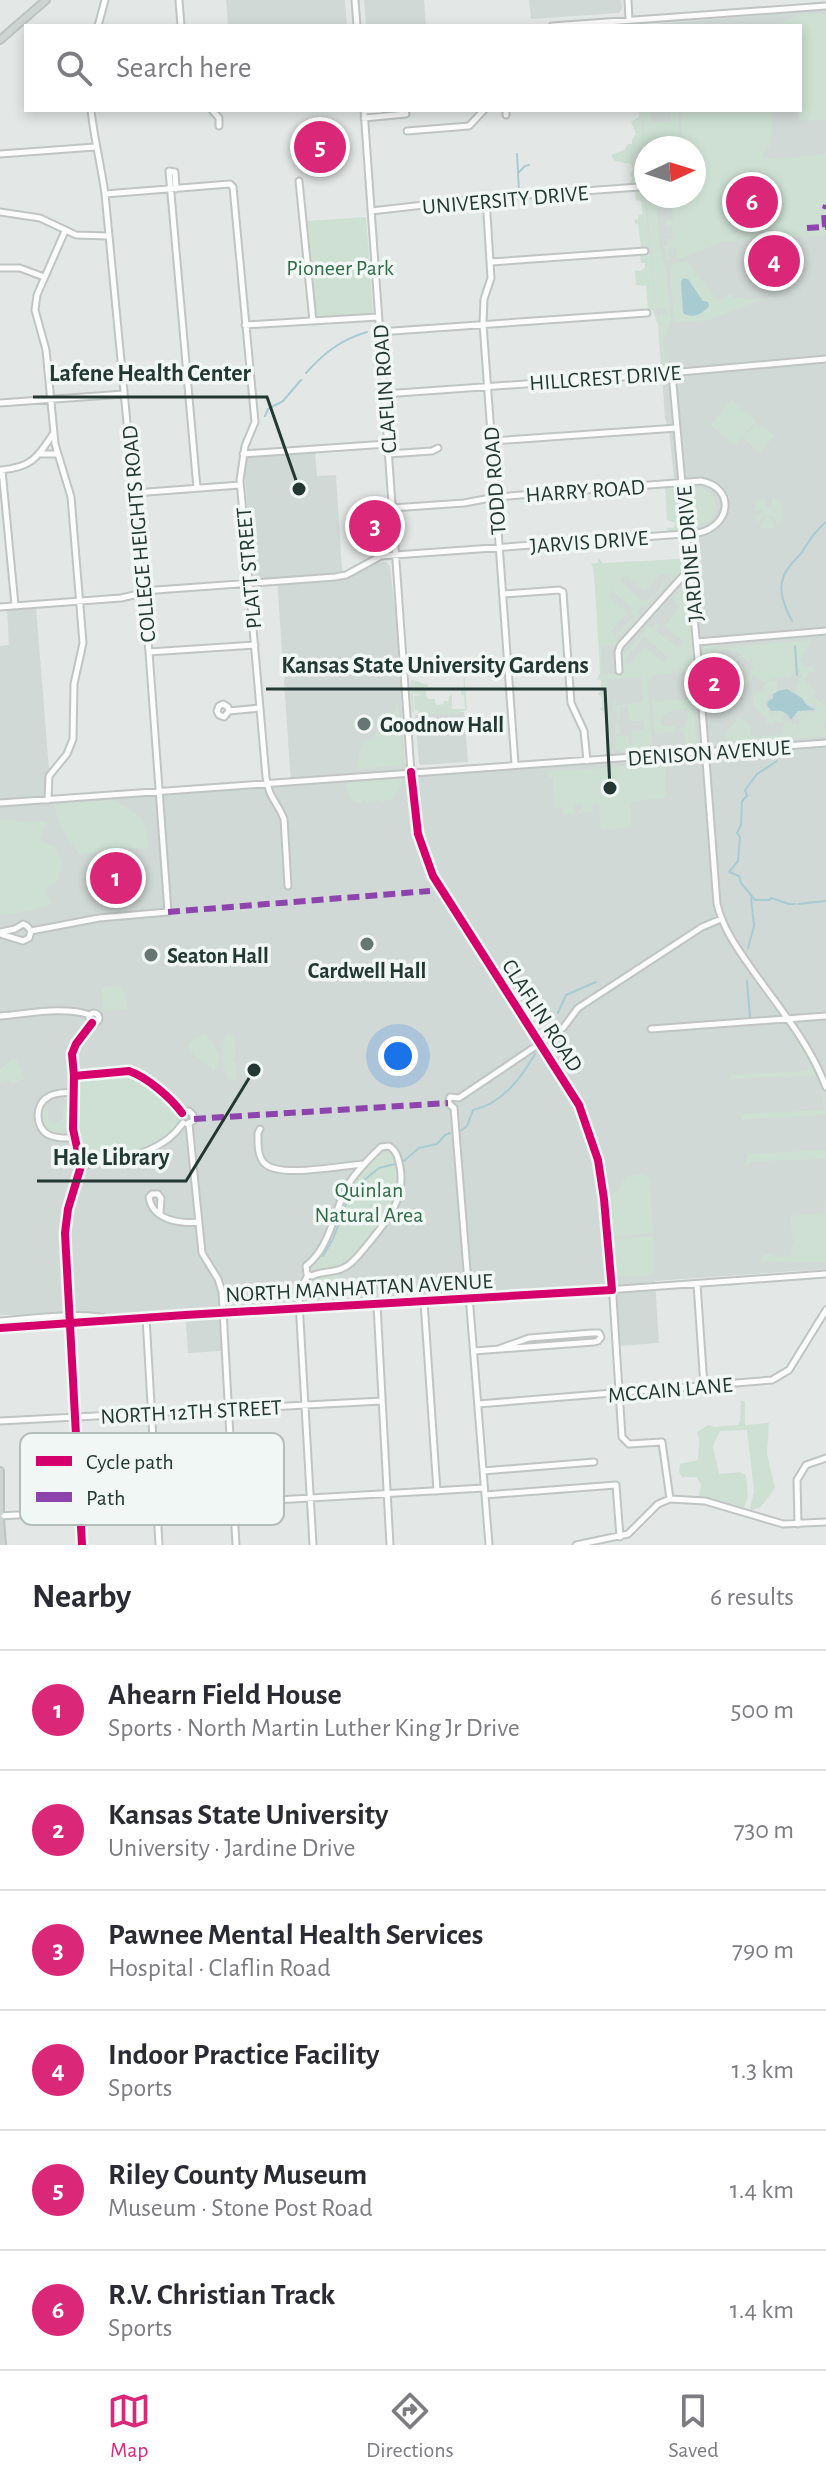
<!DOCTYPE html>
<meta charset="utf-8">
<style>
body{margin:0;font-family:"Alegreya Sans",sans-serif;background:#f7f7f7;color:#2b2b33}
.compass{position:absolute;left:634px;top:136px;width:72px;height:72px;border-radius:50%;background:#fff;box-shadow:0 4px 12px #0003;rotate:86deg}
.you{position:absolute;left:398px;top:1056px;width:28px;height:28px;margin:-20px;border:6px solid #fff;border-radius:50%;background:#1a73e8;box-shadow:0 0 0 12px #1a73e833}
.badge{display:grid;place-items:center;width:52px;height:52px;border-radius:50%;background:#db2777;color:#fff;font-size:26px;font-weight:700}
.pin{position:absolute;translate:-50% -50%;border:4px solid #fff;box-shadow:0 2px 8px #0006}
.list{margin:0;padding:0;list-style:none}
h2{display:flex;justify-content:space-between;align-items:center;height:104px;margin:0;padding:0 32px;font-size:34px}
h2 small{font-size:26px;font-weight:400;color:#7c7c81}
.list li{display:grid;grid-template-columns:52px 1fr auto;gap:24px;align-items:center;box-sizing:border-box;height:120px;padding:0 32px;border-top:2px solid #e1e1e2}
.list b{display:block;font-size:30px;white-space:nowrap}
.list p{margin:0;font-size:26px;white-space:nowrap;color:#7c7c81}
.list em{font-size:26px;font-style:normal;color:#7c7c81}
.icon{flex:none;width:44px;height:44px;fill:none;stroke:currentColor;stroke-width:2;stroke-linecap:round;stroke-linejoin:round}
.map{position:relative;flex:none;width:826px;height:1545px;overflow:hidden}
.search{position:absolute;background:#fff;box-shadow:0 4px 12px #0003;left:24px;right:24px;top:24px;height:88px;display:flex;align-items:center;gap:20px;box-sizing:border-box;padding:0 28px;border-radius:0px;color:#7c7c81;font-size:30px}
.sheet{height:824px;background:#fff}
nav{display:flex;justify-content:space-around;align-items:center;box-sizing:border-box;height:112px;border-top:2px solid #e1e1e2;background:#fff;font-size:22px;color:#7c7c81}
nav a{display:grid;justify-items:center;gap:4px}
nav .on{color:#db2777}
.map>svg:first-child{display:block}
.built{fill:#d1d9d6;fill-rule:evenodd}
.green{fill:#cee0d4;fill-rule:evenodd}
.water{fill:#a8cbd2}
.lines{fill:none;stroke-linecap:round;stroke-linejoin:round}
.stream{stroke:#a8cbd2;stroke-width:2}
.minor-casing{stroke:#c0c5c3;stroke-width:9}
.major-casing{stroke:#bcc4c2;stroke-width:10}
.minor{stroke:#fbfcfb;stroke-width:5}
.major{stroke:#ced4d2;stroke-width:6}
.quiet{stroke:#8e44ad;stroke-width:6;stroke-dasharray:12 6;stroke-linecap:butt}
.cycleway-casing{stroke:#f1f7f4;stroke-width:13}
.cycleway{stroke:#d6006c;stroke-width:8}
.poi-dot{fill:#667672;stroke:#f1f7f4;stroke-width:3}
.labels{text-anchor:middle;stroke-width:7;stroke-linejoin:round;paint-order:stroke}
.street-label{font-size:22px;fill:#233833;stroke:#f1f7f4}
.park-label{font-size:22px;fill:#326b4a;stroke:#f1f7f4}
.poi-label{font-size:22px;font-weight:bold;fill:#233833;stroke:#f1f7f4;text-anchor:start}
.key{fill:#f1f7f4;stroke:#b3beba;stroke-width:2}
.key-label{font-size:22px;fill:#233833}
.leader{fill:none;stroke:#233833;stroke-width:3}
.callout-dot{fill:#233833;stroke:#f1f7f4;stroke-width:3}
.callout-label{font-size:24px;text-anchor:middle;font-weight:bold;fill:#233833;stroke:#f1f7f4;stroke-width:7;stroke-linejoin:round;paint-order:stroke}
</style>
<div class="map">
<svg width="826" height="1545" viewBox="0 0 826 1545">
<rect width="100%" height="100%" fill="#e3e8e6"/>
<path class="built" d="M226 0H345L347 26H228Z
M364 0H424L426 26H366Z
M529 0H621L622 8 619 13 531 19Z
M826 10V1269L655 1281 659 1343 619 1346 616 1285 474 1295 221 1308 223 1351 188 1353 185 1311 116 1314 0 1315V646L9 645 7 609 36 607 49 769 45 780 46 801 291 784 277 578 257 579 253 575 244 466 247 456 315 451 317 476 336 475 342 569 346 577 378 563 386 562 390 566 397 627 405 763 411 772 421 775 610 762 593 565 682 559 669 430 665 418 658 323 654 308 640 154 639 110H800V26H631ZM646 148H694V196H646Z
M464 712 468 762 421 765 419 763 415 715Z"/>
<path class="green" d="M815 13 826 15V120L799 121 800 26H778L793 16Z
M639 110H641L642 114 643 110H650L652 123 671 121V110H678L680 148H646V192L643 116C639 127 646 140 644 153 642 167 643 178 644 192L642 191 641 184H629L632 179 630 174 633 169 631 164 615 161 611 155 624 150 628 144H632V139L636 134 631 122 639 117Z
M680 110H773L770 147 766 148V150L763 152V159L826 155V235L716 242 715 245 679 259 676 258 677 248 667 249 668 257 673 258 667 260 664 247 668 246 667 240 674 239V235H668L667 231 668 234H673L672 225H668L667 229 666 221 673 220 671 196H694V148H683Z
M635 190 644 193 650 254H648L651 258C653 295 659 330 661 367L657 323 653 310H648L646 286 636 285 635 270 641 271 645 267V263H641L640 254 648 253 646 248H641L638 224H635V219L638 220V215L643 214 641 201 636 200Z
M646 196H656L660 251 666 269 671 320 666 337 663 338 665 362 669 363V367L663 370 658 315 666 314V309L656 307Z
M366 217 373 314 318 318 315 315 307 221Z
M687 261 718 301 732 293 733 298H745V300L801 297 759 300 708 320 677 322 674 318 670 269 674 263Z
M731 400 756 421 735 445 711 425Z
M755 424 762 426 774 435 760 453 743 438Z
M674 486 679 532H670L666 528H673L676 523 667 520 665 487Z
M699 488C717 492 721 508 710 521L695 526 694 522 697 519 694 517 691 489Z
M773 497 781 503 783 516 778 524 773 517 776 512 773 507 774 515 767 518H771L775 528H762L761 527 766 517 763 515 758 523 754 515 762 514 763 510 753 511 756 503 763 498 766 505 764 507H773L771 505Z
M680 550 685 570 677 579H670L671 573 667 576 661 573 645 591 627 575 620 580 641 601C652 603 659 588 667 579L669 580 645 607 642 605 636 612 639 615 617 638 616 645 600 646 603 673 619 674 623 672 621 650 625 652 622 657 649 626 654 628 655 622 659 626 655 631 678 648 683 641 665 626 680 607 673 599 682 588 681 582 684 580 688 582 696 679 689 681 688 672 675 673V671H672L673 673 653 675 647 684 652 744 649 745 652 748 650 750 621 752 616 749 615 736H628L629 746 632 747V731L645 730 644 721H629L628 706 621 707 619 709 620 710 618 723 620 734H615V723L618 722V712L613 710 614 701 616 700 617 703 614 704 616 706 643 702 641 677 607 679 611 749 608 752 605 712 599 709 602 707V697L597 694 601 691V681L597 679 600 673 594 570 591 564 598 563V558L603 563 680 559ZM612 590 633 609 631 613 634 616 615 637 611 631 627 613 608 596ZM644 636 669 658 663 663 645 647 629 665 623 662Z
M812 640 799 661 809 669 805 665 810 667 818 662 812 667 813 672 810 671 804 680 815 691 819 688 813 695 801 686 826 707V719L823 727 826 729V736L791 738 795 732 787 738 773 740V742L723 745V741L733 744 762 741C749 740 732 746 723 736L739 717 750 725 751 737 783 735 784 722H777L778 720H775V723L766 724 767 718 753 705V699L768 682H762L753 674 746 686 743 683 750 673 744 670 743 674 737 676 744 670 731 659 716 678 709 673 717 683 714 681 710 685 706 660 704 663 702 661 701 650 706 649 705 644 720 643 716 648 719 651V648L739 646 740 651 744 646ZM726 649 739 653 749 663 750 659 754 660 751 665 754 668 750 673 730 658 715 676 711 672 712 668 709 664 718 659 719 651ZM795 670H800L802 676 798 681 800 684H797L796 693C802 697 803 702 808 706L815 703 817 712 805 713 807 710 796 713 798 717 793 722 799 718H805L799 720V731L797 724 786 723 782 720 786 712 775 711 774 714C767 712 765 707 765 701L772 693 774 695 778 691 775 690 778 687V681H769L779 677 790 678Z
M464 670 467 710 450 714 419 715 418 710 415 711 414 696 423 694H414L413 689 414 713 412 712 410 682 412 680 428 685 426 694 428 699H435L436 705 444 704 443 701H448L449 696 452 695V709H465L464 696 461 694V691L464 689 463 671 415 675 416 673Z
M689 684 691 685 697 747 688 748 685 745 684 731 678 730 685 727V721H688L687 713H682L687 712V709H676L662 715 661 726H675V731L655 734 652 698 654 697 655 701 689 699Z
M398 704 403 763 401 765 357 769 359 752 365 741 370 740 396 710 394 708Z
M665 762 666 798 632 801 630 804 631 827 601 830 599 804 592 805V812L579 813V810H582L581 804 573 805V810L576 811V813L563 814V807L555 808 553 778H549L548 771 583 770Z
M401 778 403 784 390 801 385 799V801L381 802 380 799 373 802 372 799 366 803 365 799 362 800V803H356L349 797 345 783Z
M113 800C138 814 147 817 148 847L79 854C68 837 56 824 55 804Z
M0 820 46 822 40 840 55 848 62 863 58 880 44 890 52 904 28 911 0 915Z
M119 986 125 993 127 1009 105 1011 102 1006V988Z
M228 1032 234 1038 236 1056 232 1059 236 1062V1081L227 1079C224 1064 219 1046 228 1032Z
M205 1033C217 1051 226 1054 212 1074L211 1066H208L188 1049 189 1043Z
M798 1041 817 1076 741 1078 733 1079 732 1082 730 1072 732 1075 808 1071 809 1063 796 1044Z
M13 1058 18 1062 24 1079 13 1083 7 1079 0 1082V1070Z
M125 1074 135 1077 177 1108V1125C157 1148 119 1160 88 1159L84 1156 77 1120 79 1086 90 1078 89 1081 93 1083 96 1080 125 1078Z
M819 1081 826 1100V1115L745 1119 742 1121 740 1111 742 1114 825 1110Z
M44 1103 48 1110V1118L55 1123 63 1119V1108L68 1103 67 1128 63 1136C44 1134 36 1120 44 1103Z
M826 1150V1159L752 1161 746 1166 748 1151 750 1154Z
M384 1151 394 1155C410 1215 367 1234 338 1277L335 1286V1299L291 1301C291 1279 314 1262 326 1244 347 1212 345 1173 384 1151Z
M645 1174 650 1180 653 1233 614 1237 611 1195 620 1189 623 1181 628 1176Z
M825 1200H826V1262H761L763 1255 772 1254 776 1258 792 1256 791 1246 794 1245 790 1216 825 1213Z
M653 1236 654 1272 647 1276H617L614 1239Z
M741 1401H745V1425L769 1423 767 1454 775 1488 761 1507 749 1511 754 1492 747 1430 720 1431 713 1446 719 1474 740 1472 746 1475 748 1495 744 1509 699 1496 701 1485 697 1477H682L679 1472 680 1464 698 1460 699 1439 697 1432 708 1425 715 1427 738 1425 740 1421Z"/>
<path class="water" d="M683 278 688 279 703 301 708 302 709 306C703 314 692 319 683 313L681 282Z
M787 689 802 698 806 704 815 710 798 711 791 720C787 712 781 709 771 711L767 705 768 701 773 698V694L778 691Z"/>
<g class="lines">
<path class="stream" d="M517 154 519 192
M518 173 525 166 529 165
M306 373C324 353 340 340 367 332
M265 416 268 409 283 401 301 380
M792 621C783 604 775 584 789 567 793 561 798 558 802 552 809 541 815 531 826 522
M795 646 797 675
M777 761 757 774 745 790 747 796 742 801 741 825 737 833 740 837 738 861 729 872 739 876 741 883 755 900H769L771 898 789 904H795
M798 904 826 901
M748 948 754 926 751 898
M747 981 750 1018
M558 1013 566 995 596 982
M459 1132 467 1126 473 1110C502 1104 521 1078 535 1054
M404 1161 419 1148 437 1144 445 1135 450 1133
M323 1256 333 1239 351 1191 379 1168 395 1164"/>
<defs>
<path id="minor" d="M179 0 181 26
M355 0 357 26
M628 0 629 20
M98 26 105 0
M552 26 826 6
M212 110 219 118V126
M364 110 411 772C415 815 419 852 440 890L571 1092 579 1105 598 1160 604 1199 612 1282 622 1437 629 1444 662 1442 670 1499
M506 110V115
M364 111 381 110
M364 118 406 114
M407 131 469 126 484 110
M0 154 95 147
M299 181 313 321
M176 189 175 172 169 171 197 488
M105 194 230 184 233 187 255 422 245 446 240 480 266 777C269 799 277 801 284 819L288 886
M486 198 491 278 484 299 483 324 515 764
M371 211 486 198 639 187
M0 212 40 218 76 235 108 236
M491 262 645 251
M0 268H20L44 277
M245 325 378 317
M379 332 647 313
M672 373 700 682 717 904C724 932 740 952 756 975 782 1011 810 1045 826 1087
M384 394 636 376 826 359
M0 403 124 394
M492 441 677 428
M41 454H57
M243 454 387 444
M388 454 432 451 438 448
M1 470C32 467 37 458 53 434
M2 470 15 605
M134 493 240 485
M504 594 559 590 563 592 571 703 584 731 587 761
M0 607 121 598 156 590 335 577 346 575 381 556 698 533C731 526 736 488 701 481L496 497 464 503 392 508
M697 642 826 631
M149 652 255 645
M619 671 618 652 620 646 683 576 691 574
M229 711 228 707 223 704 219 706 217 711 219 715 224 717 229 711 260 708
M48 800 49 776 67 754 73 739 74 684 83 643 71 497 55 444 46 350 35 310 37 295 65 231
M0 803 826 743
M0 932 15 929 23 924 27 926 31 931
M0 934 23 941 29 938 31 931 99 918 168 912 149 652 105 194C101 165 94 138 91 110
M89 1018a5 5 0 1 1 10 0a5 5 0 1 1-10 0Z
M0 1016C28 1014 63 1006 90 1015
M651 1029 826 1016
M75 1076 129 1071C147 1077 171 1098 182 1113
M73 1092C65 1093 55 1092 48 1097 34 1105 35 1128 49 1135 57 1139 67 1138 75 1138
M454 1108 489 1545
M454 1108 448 1103 450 1097 459 1098 563 1028 578 1008 702 927 721 919
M182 1113 189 1111 193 1115V1121L187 1124
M189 1124 202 1253 218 1279 222 1292 236 1545
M260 1129 258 1133C258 1142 257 1155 264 1163 279 1179 343 1165 364 1164
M389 1146C397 1151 398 1158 400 1167 406 1199 387 1221 368 1244 362 1251 355 1261 347 1266 336 1274 322 1270 312 1276L307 1274 306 1266C331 1247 333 1212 348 1185 356 1171 370 1158 381 1147Z
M81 1166C118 1157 159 1158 183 1123
M160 1213 161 1198 158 1194H152L149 1197C152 1220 180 1224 199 1222
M308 1275 300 1290 299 1302 313 1545
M697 1284 704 1386
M424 1302 437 1491
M377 1305 390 1545
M146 1317 159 1545
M0 1321C26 1319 85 1311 108 1319
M0 1328 230 1312 470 1300 826 1274
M474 1351 594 1342 598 1341 601 1337 599 1333H592L529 1338 498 1349
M478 1404 772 1380 789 1370 826 1310
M0 1421 382 1401
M483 1471 594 1462
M485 1495 616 1485 620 1537
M0 1516 484 1488
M798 1524 797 1480 806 1465 826 1458
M82 1545 65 1233 68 1209 81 1166 73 1129 74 1076 72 1054 76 1044 92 1023
M576 1545 628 1534 658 1504 670 1499 705 1501 783 1524 826 1522"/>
<path id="major" d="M0 40 46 0
M0 1471V1513
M0 1519 2 1545"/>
</defs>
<use href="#minor" class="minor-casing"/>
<use href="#major" class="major-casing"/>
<use href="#minor" class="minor"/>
<use href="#major" class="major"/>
<path class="quiet" d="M807 228 825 227 824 212 826 205
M168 912 430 891
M194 1119 448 1103"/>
<defs>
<path id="cycleway" d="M74 1076 129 1071C147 1077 171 1098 182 1113
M0 1328 185 1315 612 1290 604 1199 598 1160 579 1105 433 876 418 834 411 772
M82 1545 65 1233 68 1209 81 1166 73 1129 74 1076 72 1054 76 1044 92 1023"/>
</defs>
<use href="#cycleway" class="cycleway-casing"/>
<use href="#cycleway" class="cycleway"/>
</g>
<g class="poi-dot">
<circle cx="364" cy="724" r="8"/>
<circle cx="367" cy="944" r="8"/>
<circle cx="151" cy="955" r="8"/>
</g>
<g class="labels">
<g class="street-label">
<text transform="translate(505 199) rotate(-5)" y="8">UNIVERSITY DRIVE</text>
<text transform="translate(605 377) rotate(-4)" y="8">HILLCREST DRIVE</text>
<text transform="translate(384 389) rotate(-94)" y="8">CLAFLIN ROAD</text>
<text transform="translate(494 481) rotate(-94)" y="8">TODD ROAD</text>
<text transform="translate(585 490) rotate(-4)" y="8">HARRY ROAD</text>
<text transform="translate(138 534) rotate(-95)" y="8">COLLEGE HEIGHTS ROAD</text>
<text transform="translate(589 541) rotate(-4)" y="8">JARVIS DRIVE</text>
<text transform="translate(689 554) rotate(-95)" y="8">JARDINE DRIVE</text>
<text transform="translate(248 568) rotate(-95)" y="8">PLATT STREET</text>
<text transform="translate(709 752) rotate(-4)" y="8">DENISON AVENUE</text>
<text transform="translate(543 1015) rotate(57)" y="8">CLAFLIN ROAD</text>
<text transform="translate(359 1287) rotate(-3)" y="8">NORTH MANHATTAN AVENUE</text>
<text transform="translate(670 1389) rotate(-5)" y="8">MCCAIN LANE</text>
<text transform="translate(191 1411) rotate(-3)" y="8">NORTH 12TH STREET</text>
</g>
<g class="park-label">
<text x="340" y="275">Pioneer Park</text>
<text x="369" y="1197">Quinlan<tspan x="369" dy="25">Natural Area</tspan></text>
</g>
<g class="poi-label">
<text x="380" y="732">Goodnow Hall</text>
<text x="167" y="963">Seaton Hall</text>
<text x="367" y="978" text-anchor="middle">Cardwell Hall</text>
</g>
</g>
<rect x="20" y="1433" width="264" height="92" rx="12" class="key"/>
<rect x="36" y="1456" width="36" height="10" fill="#d6006c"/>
<rect x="36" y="1492" width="36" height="10" fill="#8e44ad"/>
<g class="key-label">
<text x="86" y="1469">Cycle path</text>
<text x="86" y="1505">Path</text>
</g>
<path class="leader" d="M299 489L267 397H33M610 788L605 689H266M254 1070L186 1181H37"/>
<g class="callout-dot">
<circle cx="299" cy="489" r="8"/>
<circle cx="610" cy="788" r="8"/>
<circle cx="254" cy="1070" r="8"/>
</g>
<g class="callout-label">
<text x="150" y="381">Lafene Health Center</text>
<text x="435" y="673">Kansas State University Gardens</text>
<text x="111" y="1165">Hale Library</text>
</g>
</svg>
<svg class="compass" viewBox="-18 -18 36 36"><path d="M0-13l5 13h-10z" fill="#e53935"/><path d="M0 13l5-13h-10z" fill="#7c7c81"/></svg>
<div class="you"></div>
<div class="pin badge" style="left:116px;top:878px">1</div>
<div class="pin badge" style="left:714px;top:683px">2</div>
<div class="pin badge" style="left:375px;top:526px">3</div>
<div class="pin badge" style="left:774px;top:261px">4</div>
<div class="pin badge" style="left:320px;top:147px">5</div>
<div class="pin badge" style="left:752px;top:202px">6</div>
<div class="search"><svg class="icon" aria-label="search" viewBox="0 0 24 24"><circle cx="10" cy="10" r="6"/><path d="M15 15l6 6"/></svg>Search here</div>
</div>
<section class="sheet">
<h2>Nearby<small>6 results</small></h2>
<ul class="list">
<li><span class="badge">1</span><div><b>Ahearn Field House</b><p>Sports · North Martin Luther King Jr Drive</p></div><em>500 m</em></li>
<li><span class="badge">2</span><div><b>Kansas State University</b><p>University · Jardine Drive</p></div><em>730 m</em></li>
<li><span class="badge">3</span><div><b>Pawnee Mental Health Services</b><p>Hospital · Claflin Road</p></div><em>790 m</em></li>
<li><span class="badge">4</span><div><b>Indoor Practice Facility</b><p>Sports</p></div><em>1.3 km</em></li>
<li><span class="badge">5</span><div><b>Riley County Museum</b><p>Museum · Stone Post Road</p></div><em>1.4 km</em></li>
<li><span class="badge">6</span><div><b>R.V. Christian Track</b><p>Sports</p></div><em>1.4 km</em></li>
</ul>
</section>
<nav>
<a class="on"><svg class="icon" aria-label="map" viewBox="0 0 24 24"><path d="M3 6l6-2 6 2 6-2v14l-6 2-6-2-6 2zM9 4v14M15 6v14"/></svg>Map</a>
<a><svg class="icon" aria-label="directions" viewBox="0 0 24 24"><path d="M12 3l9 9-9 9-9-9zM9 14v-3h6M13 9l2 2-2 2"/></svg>Directions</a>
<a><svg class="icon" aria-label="saved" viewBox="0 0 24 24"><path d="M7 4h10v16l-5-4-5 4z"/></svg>Saved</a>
</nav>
